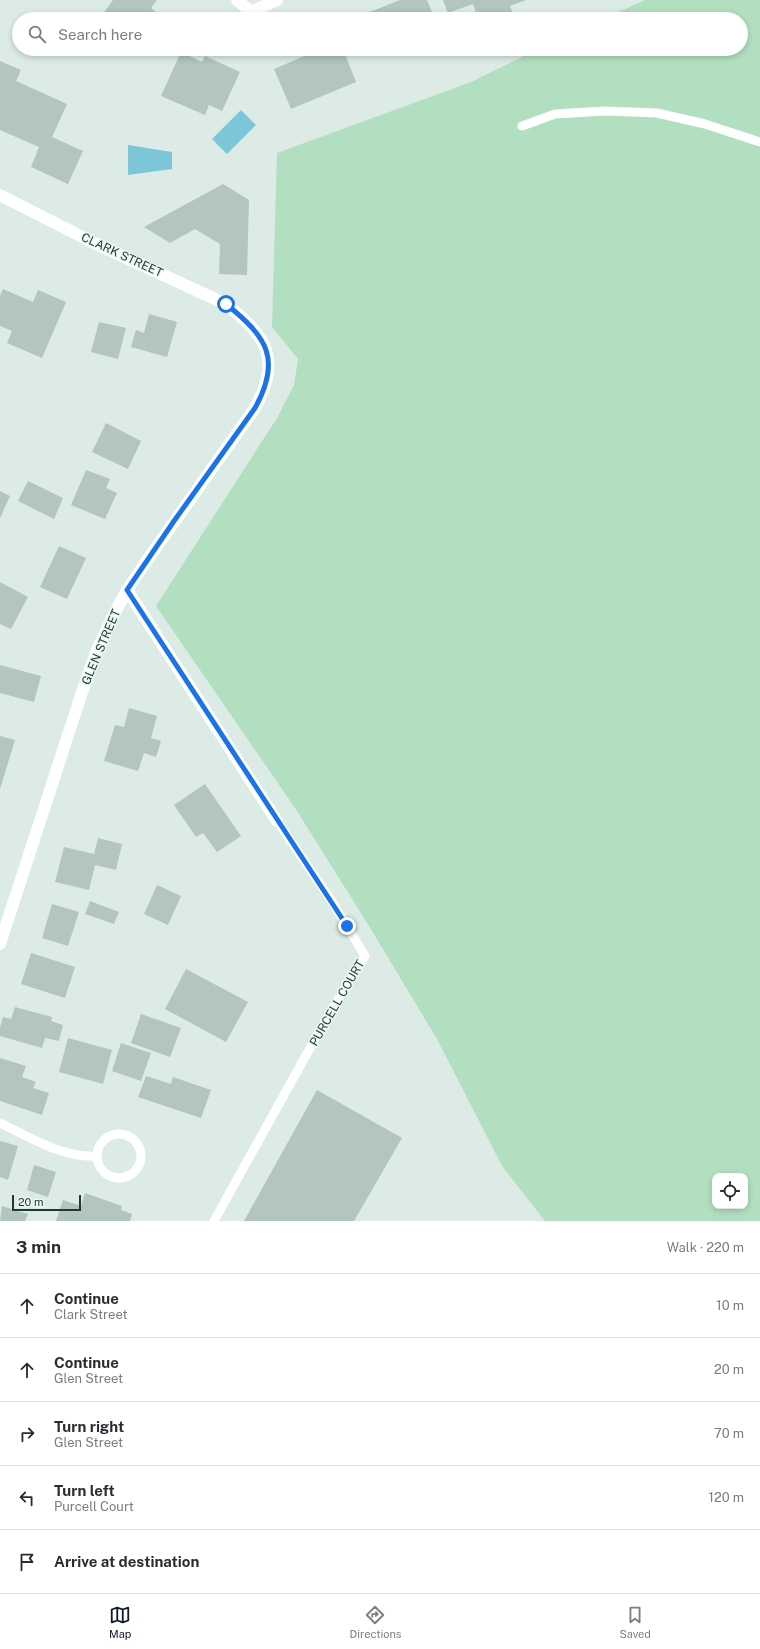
<!DOCTYPE html>
<meta charset="utf-8">
<style>
body{margin:0;font-family:"Public Sans",sans-serif;background:#f2f2f3;color:#2b2b33}
.controls{position:absolute;right:12px;bottom:12px;display:grid;overflow:hidden;border-radius:8px;box-shadow:0 2px 6px #0003}
.controls button{width:36px;height:36px;display:grid;place-items:center;padding:0;border:0;border-bottom:1px solid #e1e1e2;background:#fff;color:#2b2b33;font:20px sans-serif}
.scale{position:absolute;left:12px;bottom:10px;width:69px;box-sizing:border-box;padding-left:4px;border:2px solid #1d3b34;border-top:0;font-size:11px;line-height:14px;white-space:nowrap;color:#1d3b34;-webkit-text-stroke:3px #edf7f2;paint-order:stroke}
.stop{position:absolute;width:12px;height:12px;margin:-9px;border:3px solid #1a73e8;border-radius:50%;background:#fff}
.stop.end{background:#1a73e8;border-color:#fff;box-shadow:0 1px 4px #0008}
.list{margin:0;padding:0;list-style:none}
h2{display:flex;justify-content:space-between;align-items:center;height:52px;margin:0;padding:0 16px;font-size:17px}
h2 small{font-size:13px;font-weight:400;color:#7c7c81}
.list li{display:grid;grid-template-columns:26px 1fr auto;gap:12px;align-items:center;box-sizing:border-box;height:64px;padding:0 16px;border-top:1px solid #e1e1e2}
.list b{display:block;font-size:15px;white-space:nowrap}
.list p{margin:0;font-size:13px;white-space:nowrap;color:#7c7c81}
.list em{font-size:13px;font-style:normal;color:#7c7c81}
.icon{flex:none;width:22px;height:22px;fill:none;stroke:currentColor;stroke-width:2;stroke-linecap:round;stroke-linejoin:round}
.map{position:relative;flex:none;width:760px;height:1221px;overflow:hidden}
.search{position:absolute;background:#fff;box-shadow:0 2px 6px #0003;left:12px;right:12px;top:12px;height:44px;display:flex;align-items:center;gap:10px;box-sizing:border-box;padding:0 14px;border-radius:22px;color:#7c7c81;font-size:15px}
.sheet{height:372px;background:#fff}
nav{display:flex;justify-content:space-around;align-items:center;box-sizing:border-box;height:56px;border-top:1px solid #e1e1e2;background:#fff;font-size:11px;color:#7c7c81}
nav a{display:grid;justify-items:center;gap:2px}
nav .on{color:#111827}
.map>svg:first-child{display:block}
.green{fill:#b2dfc0;fill-rule:evenodd}
.water{fill:#7dc6d7}
.building{fill:#b2c5be}
.lines{fill:none;stroke-linecap:round;stroke-linejoin:round}
.lane{stroke:#fff;stroke-width:9}
.street{stroke:#fff;stroke-width:12}
.route{stroke:#1a73e8;stroke-width:5}
.labels{text-anchor:middle;stroke-width:3;stroke-linejoin:round;paint-order:stroke}
.street-label{font-size:12px;fill:#1d3b34;stroke:#edf7f2}
</style>
<div class="map">
<svg width="760" height="1221" viewBox="0 0 760 1221">
<rect width="100%" height="100%" fill="#dcebe5"/>
<path class="green" d="M645 0H760V1221H545L502 1166 437 1039 369 926 297 811 156 606 277 418 294 385 298 359 272 327 277 153 471 82 538 49H741V19H603ZM715 1176H745V1206H715Z"/>
<path class="water" d="M241 110 256 125 227 154 212 139Z
M128 145 172 152V169L128 175Z"/>
<path class="building" d="M113 0H157L151 8 163 18 99 19Z
M400 0H427L435 19H352Z
M443 0H526L510 6 514 17 509 19H478L473 4 448 13Z
M321 49H343L356 82 291 109 274 69Z
M377 49H396L379 56Z
M181 52 202 62 205 56 240 72 222 111 209 105 205 115 161 96Z
M0 61 21 70 16 81 67 104 52 137 83 151 68 184 31 167 39 147 0 130Z
M223 184 249 200 247 275 219 274 220 244 195 229 170 243 144 227Z
M3 289 33 302 38 290 66 302 42 358 7 343 12 331 0 326V296Z
M149 314 177 322 167 357 131 347 136 330 144 333Z
M99 322 126 328 118 359 91 352Z
M106 423 141 441 128 469 92 452Z
M86 470 110 479 106 488 117 493 105 519 71 505Z
M28 481 63 498 54 519 18 501Z
M0 491 10 496 0 518Z
M59 546 86 558 67 599 40 587Z
M0 582 28 597 11 629 0 624Z
M0 665 41 676 34 702 0 693Z
M129 708 157 716 151 738 161 741 156 757 144 753 138 771 104 761 115 725 124 727Z
M0 736 15 740 0 789Z
M205 784 241 836 217 852 203 833 196 837 174 805Z
M98 838 122 844 116 870 95 865 89 890 55 882 64 847 94 854Z
M157 885 181 896 168 925 144 914Z
M90 901 119 912 114 924 85 914Z
M52 904 79 912 68 946 42 938Z
M31 953 75 967 65 998 21 984Z
M186 969 248 1002 226 1042 165 1009Z
M15 1007 52 1017 51 1021 63 1025 59 1041 45 1038 42 1048 0 1036V1028L3 1017 11 1019Z
M141 1014 181 1028 170 1057 131 1043Z
M68 1038 112 1050 103 1084 59 1072Z
M121 1043 151 1053 141 1081 112 1071Z
M0 1058 26 1066 22 1077 36 1082 33 1088 49 1093 42 1115 0 1101Z
M146 1076 171 1084 173 1077 211 1090 201 1118 138 1097Z
M317 1090 402 1138 354 1221H244Z
M0 1141 18 1146 8 1180 0 1177Z
M34 1165 56 1172 48 1197 27 1190Z
M85 1193 122 1206 121 1210 132 1214 130 1221H56L63 1200 81 1206Z
M2 1206 28 1214 25 1221H0Z"/>
<g class="lines">
<path class="lane" d="M522 126 555 114 605 111 657 113 705 124 760 142
M0 1123C30 1137 62 1158 96 1156
M97 1156a22 22 0 1 1 44 0a22 22 0 1 1-44 0Z
M214 1221 325 1021 365 956 333 903 277 821"/>
<path class="street" d="M237 0 251 12 277 0
M0 195 96 244 226 304C267 337 282 359 255 408L150 556 127 590 112 618 97 650 82 692 0 944
M127 590 277 821"/>
</g>
<g class="lines">
<path class="route" d="M226 304C267 337 282 359 255 408L174 521 127 590 347 926"/>
</g>
<g class="labels">
<g class="street-label">
<text transform="translate(122 255) rotate(25)" y="4">CLARK STREET</text>
<text transform="translate(101 647) rotate(-67)" y="4">GLEN STREET</text>
<text transform="translate(337 1003) rotate(-60)" y="4">PURCELL COURT</text>
</g>
</g>
</svg>
<div class="controls">
<button><svg class="icon" aria-label="locate" viewBox="0 0 24 24"><circle cx="12" cy="12" r="6"/><path d="M12 2v4M12 18v4M2 12h4M18 12h4"/></svg></button>
</div>
<div class="scale">20 m</div>
<div class="stop" style="left:226px;top:304px"></div>
<div class="stop end" style="left:347px;top:926px"></div>
<div class="search"><svg class="icon" aria-label="search" viewBox="0 0 24 24"><circle cx="10" cy="10" r="6"/><path d="M15 15l6 6"/></svg>Search here</div>
</div>
<section class="sheet">
<h2>3 min<small>Walk · 220 m</small></h2>
<ul class="list">
<li><svg class="icon" aria-label="ahead" viewBox="0 0 24 24"><path d="M12 20V5M6 11l6-6 6 6"/></svg><div><b>Continue</b><p>Clark Street</p></div><em>10 m</em></li>
<li><svg class="icon" aria-label="ahead" viewBox="0 0 24 24"><path d="M12 20V5M6 11l6-6 6 6"/></svg><div><b>Continue</b><p>Glen Street</p></div><em>20 m</em></li>
<li><svg class="icon" aria-label="right" viewBox="0 0 24 24"><path d="M7 20v-9h11M14 6l5 5-5 5"/></svg><div><b>Turn right</b><p>Glen Street</p></div><em>70 m</em></li>
<li><svg class="icon" aria-label="left" viewBox="0 0 24 24"><path d="M17 20v-9H6M10 6l-5 5 5 5"/></svg><div><b>Turn left</b><p>Purcell Court</p></div><em>120 m</em></li>
<li><svg class="icon" aria-label="arrive" viewBox="0 0 24 24"><path d="M6 21V4h12l-3 4 3 4H6"/></svg><div><b>Arrive at destination</b></div></li>
</ul>
</section>
<nav>
<a class="on"><svg class="icon" aria-label="map" viewBox="0 0 24 24"><path d="M3 6l6-2 6 2 6-2v14l-6 2-6-2-6 2zM9 4v14M15 6v14"/></svg>Map</a>
<a><svg class="icon" aria-label="directions" viewBox="0 0 24 24"><path d="M12 3l9 9-9 9-9-9zM9 14v-3h6M13 9l2 2-2 2"/></svg>Directions</a>
<a><svg class="icon" aria-label="saved" viewBox="0 0 24 24"><path d="M7 4h10v16l-5-4-5 4z"/></svg>Saved</a>
</nav>
